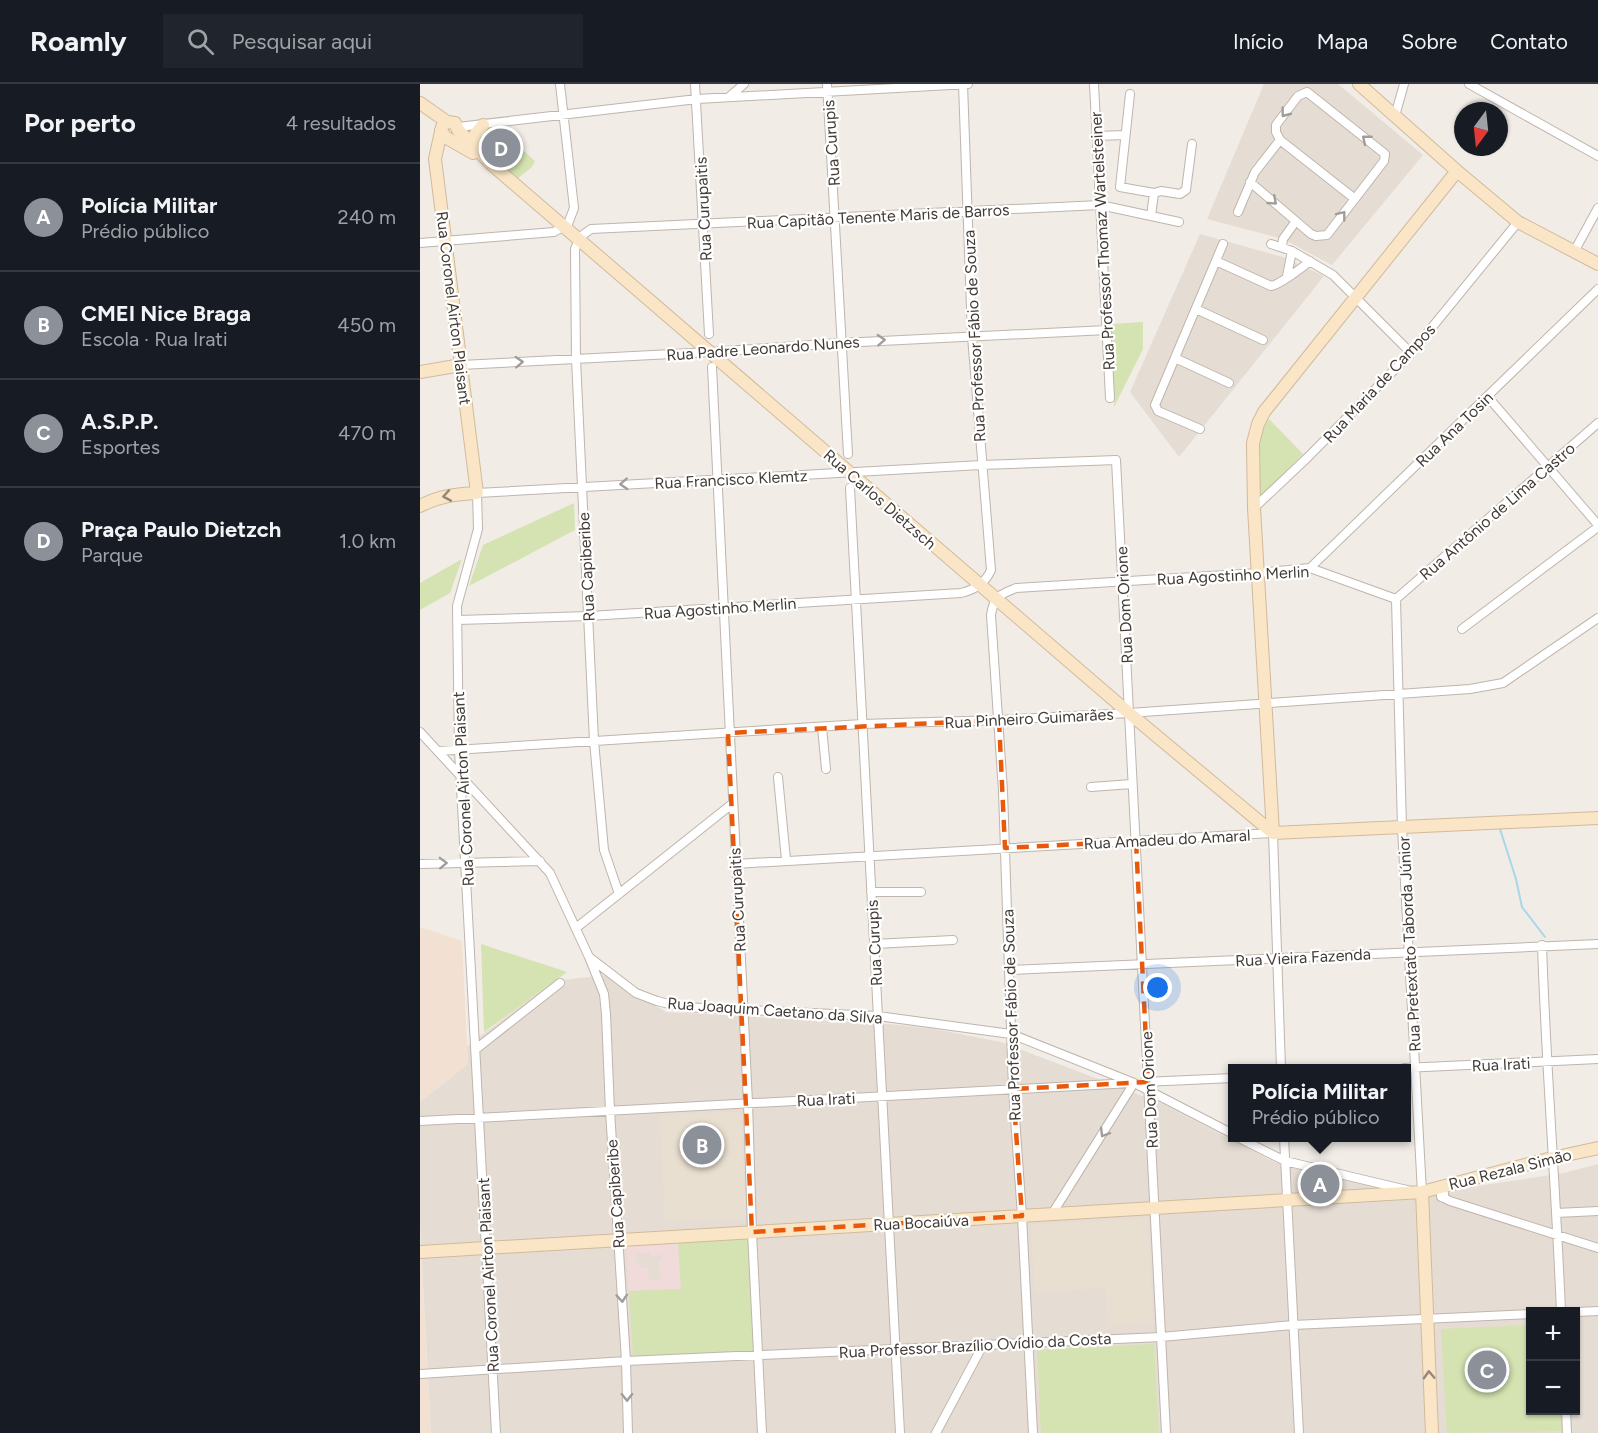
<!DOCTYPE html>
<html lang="pt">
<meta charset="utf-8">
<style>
body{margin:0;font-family:Figtree,sans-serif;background:#20242c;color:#f1f3f6}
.controls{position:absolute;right:18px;bottom:18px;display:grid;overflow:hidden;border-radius:0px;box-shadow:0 2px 4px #0004}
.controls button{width:54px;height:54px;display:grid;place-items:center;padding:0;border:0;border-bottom:2px solid #363941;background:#171b24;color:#f1f3f6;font:30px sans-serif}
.compass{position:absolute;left:1034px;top:18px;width:54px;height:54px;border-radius:50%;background:#171b24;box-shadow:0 2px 4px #0004;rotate:195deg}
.you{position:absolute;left:738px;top:904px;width:21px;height:21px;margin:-15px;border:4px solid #fff;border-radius:50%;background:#1a73e8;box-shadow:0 0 0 9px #1a73e833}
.badge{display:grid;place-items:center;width:39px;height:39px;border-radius:50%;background:#8c9099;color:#fff;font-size:20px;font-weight:700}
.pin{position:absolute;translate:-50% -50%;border:3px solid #fff;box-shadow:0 2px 6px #0006}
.popup{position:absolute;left:808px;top:980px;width:183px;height:78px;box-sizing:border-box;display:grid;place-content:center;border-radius:0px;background:#171b24;filter:drop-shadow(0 2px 4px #0005);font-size:20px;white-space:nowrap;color:#9ea1a6}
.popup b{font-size:22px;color:#f1f3f6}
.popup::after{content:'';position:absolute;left:50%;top:100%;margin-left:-12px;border:12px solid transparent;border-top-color:#171b24}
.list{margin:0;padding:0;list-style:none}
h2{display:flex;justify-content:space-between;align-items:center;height:78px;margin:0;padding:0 24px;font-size:26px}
h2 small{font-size:20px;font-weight:400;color:#9ea1a6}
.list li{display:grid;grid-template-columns:39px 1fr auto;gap:18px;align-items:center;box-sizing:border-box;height:108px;padding:0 24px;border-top:2px solid #363941}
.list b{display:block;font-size:22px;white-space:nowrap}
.list p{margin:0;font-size:20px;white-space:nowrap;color:#9ea1a6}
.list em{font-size:20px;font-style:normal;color:#9ea1a6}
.icon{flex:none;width:33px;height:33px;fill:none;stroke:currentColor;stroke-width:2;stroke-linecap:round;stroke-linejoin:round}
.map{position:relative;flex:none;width:1178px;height:1349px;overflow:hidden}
header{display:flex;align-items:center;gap:36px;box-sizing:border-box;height:84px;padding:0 30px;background:#171b24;border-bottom:2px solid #363941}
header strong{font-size:28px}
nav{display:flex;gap:33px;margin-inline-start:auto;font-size:21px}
.search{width:420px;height:54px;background:#20242c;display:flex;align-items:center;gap:15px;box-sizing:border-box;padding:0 21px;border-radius:0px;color:#9ea1a6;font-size:22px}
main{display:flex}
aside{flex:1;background:#171b24}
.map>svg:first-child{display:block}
.residential{fill:#e5ddd4;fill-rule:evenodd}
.commercial{fill:#f2e0d2}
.education{fill:#e9dfd1}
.medical{fill:#f1dada;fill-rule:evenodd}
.green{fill:#d4e3b1}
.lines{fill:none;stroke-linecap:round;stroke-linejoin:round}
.stream{stroke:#a6d8ea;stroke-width:2}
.street-casing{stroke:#bfb5ac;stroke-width:10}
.secondary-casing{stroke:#d1ba9b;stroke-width:14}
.street{stroke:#fff;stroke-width:8}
.secondary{stroke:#fae6c7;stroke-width:12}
.oneway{stroke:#a19e9a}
.oneway2{stroke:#958877}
.marked{fill:none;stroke:#e8590c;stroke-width:4.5;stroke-dasharray:12 8;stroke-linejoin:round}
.labels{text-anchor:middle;stroke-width:4.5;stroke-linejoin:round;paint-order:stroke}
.street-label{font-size:16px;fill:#433c36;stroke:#fff}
</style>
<header>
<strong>Roamly</strong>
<div class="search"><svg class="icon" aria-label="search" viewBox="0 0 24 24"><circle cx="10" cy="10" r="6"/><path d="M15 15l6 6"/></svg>Pesquisar aqui</div>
<nav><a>Início</a><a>Mapa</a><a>Sobre</a><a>Contato</a></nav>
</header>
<main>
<aside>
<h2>Por perto<small>4 resultados</small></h2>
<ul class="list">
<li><span class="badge">A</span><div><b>Polícia Militar</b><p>Prédio público</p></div><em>240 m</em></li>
<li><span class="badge">B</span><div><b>CMEI Nice Braga</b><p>Escola · Rua Irati</p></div><em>450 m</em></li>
<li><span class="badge">C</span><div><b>A.S.P.P.</b><p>Esportes</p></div><em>470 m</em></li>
<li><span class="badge">D</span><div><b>Praça Paulo Dietzch</b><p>Parque</p></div><em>1.0 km</em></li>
</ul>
</aside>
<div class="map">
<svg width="1178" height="1349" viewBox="0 0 1178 1349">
<rect width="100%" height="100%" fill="#f1ece6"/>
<path class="residential" d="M844 0H918L1003 71 912 181 863 155 787 135Z
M780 150 863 173 904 192 759 373 710 308Z
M186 891 246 928 468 940 509 944 581 958 741 1019 856 1079 1025 1107 1144 1089 1178 1080V1349H11L0 1141V1018L48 980 47 962 134 897ZM1110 1228H1156V1326H1110Z"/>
<path class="commercial" d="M0 843 42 857 48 980 0 1018Z
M0 1141V1152L11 1349H0Z"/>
<path class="education" d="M320 1028 326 1134 245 1137 240 1031Z
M727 1134 733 1240 688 1242 686 1204 615 1208 611 1141Z"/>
<path class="medical" d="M258 1159 261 1205 209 1207 206 1161ZM230 1168V1173L242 1170V1177L238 1178 241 1196H229L228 1184H220L219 1180 222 1179H216L215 1170 224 1169 225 1171V1169Z"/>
<path class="green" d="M87 40 86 51 115 77 112 83 97 95 40 46Z
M723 238V265L694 323 691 240Z
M849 335 883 370 839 414C839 388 833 357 849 335Z
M154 419 155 446 49 502 63 461Z
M42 475 30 509 0 526V499Z
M61 860 147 888 64 948Z
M330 1155 336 1267 213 1273 209 1207 261 1205 258 1159Z
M1110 1241V1326L1141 1327 1142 1347 1027 1349 1021 1245Z
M734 1260 739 1349H621L617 1266Z"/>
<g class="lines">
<path class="stream" d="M1080 745 1096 795 1102 823 1125 853"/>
<defs>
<path id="street" d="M275 0 289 250
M407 0 428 370
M674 0 690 314
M1049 0 1178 72
M710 10 700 103 734 109
M309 13 324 0
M975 32 984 0
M38 43 277 15 548 0
M676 52 705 51
M830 98 891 150 896 152 907 151 964 77 965 70 887 8 878 12 856 41V48L860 56 935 115
M818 128 835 88 860 56
M731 132 734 109 741 107 760 110 766 106 772 60
M0 159 134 148 148 140 154 124 140 0
M851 160 872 167 913 191 991 269
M862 163 863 155 876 137
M1155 166 1178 124
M796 177 851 202C859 201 883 183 890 177
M867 192 872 167
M776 225 843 256
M755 274 809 299
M41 281 290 268 421 259 687 246
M292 283 328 1019 332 1148 342 1349
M1068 313 1178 441
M780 345 738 327 735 321 803 160
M430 404 480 1349
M834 424 888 373 991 269 1098 138
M890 484 1178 205
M976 515 982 744 1002 1108
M976 515 1178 339
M37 536 169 532 541 509C554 506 565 500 571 486L552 252 543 0
M1042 545 1178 443
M402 643 406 685
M0 648 130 789 169 873 216 909 237 917 261 923 458 932 591 950 714 999 813 1050
M19 667 442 640 579 636 709 629 1050 605 1083 599 1178 534
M358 693 366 776
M671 703 712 700
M0 780 120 777
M315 780 853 749 861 984
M451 808H501
M199 810 184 766 174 657 156 275 155 165 160 153 171 145 680 121 759 138
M156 844 312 720
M454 860 533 856
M1122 861C1126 983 1136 1105 1141 1228
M169 873 184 910 186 930 190 1027 206 1277 208 1349
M589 886 1178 860
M56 965 140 899
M984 984 1178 975
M724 998 813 994
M0 1037 711 999
M819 1054 865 1077 987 1106
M864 1054 879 1349
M1024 1114 1021 1113V1110H1024V1114L1030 1117 1178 1164
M1136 1129 1178 1127
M632 1130 714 999
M1156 1228 1178 1227
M0 1290 206 1277 741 1253 873 1241 1110 1230
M1146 1326 1147 1349
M76 1349 39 666 37 522 58 445 57 409 561 381 696 376 746 1349
M516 1349 563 1261
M613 1349 602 1132 593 1005 583 707 571 531C574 512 579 511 596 504L838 489 890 484 976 515"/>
<path id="secondary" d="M939 0 1037 87 1098 138 1178 180
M0 19 27 38 35 39 38 46 70 79 709 629 853 749
M21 46 25 53 53 69
M53 61 55 51 63 41
M0 288 41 281
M0 422C19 412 36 410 57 409L15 75 22 43
M853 749 834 424 833 359 838 340 844 328 1037 87
M853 749 1178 734
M1002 1108 1012 1349
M0 1168 1002 1108 1132 1074 1178 1064"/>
</defs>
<use href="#street" class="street-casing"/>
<use href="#secondary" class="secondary-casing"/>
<use href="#street" class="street"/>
<use href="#secondary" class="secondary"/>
</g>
<defs><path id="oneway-chevron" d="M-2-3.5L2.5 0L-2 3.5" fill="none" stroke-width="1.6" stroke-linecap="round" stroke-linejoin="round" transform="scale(1.5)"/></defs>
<g class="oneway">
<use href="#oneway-chevron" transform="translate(865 29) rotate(127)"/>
<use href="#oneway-chevron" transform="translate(946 55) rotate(-141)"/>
<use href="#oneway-chevron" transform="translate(853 117) rotate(41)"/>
<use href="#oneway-chevron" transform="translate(922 131) rotate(-52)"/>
<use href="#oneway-chevron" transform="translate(461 256) rotate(-3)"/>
<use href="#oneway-chevron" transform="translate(99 278) rotate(-3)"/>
<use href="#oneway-chevron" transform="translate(204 400) rotate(177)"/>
<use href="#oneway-chevron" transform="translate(23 779) rotate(-2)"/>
<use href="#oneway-chevron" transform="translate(684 1049) rotate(122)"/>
<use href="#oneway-chevron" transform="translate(202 1214) rotate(86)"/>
<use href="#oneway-chevron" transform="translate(207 1313) rotate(89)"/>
</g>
<g class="oneway2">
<use href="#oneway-chevron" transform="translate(27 412) rotate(170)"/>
<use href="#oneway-chevron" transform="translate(1009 1291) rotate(-92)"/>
</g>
<path class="marked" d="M579 636 585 764 716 757 728 998 593 1005 602 1132 332 1148 308 649Z"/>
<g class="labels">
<g class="street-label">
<text transform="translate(411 59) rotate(-94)" y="6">Rua Curupis</text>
<text transform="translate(283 125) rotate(-93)" y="6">Rua Curupaitis</text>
<text transform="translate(458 132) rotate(-3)" y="6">Rua Capitão Tenente Maris de Barros</text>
<text transform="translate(682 157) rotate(-93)" y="6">Rua Professor Thomaz Wartelsteiner</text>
<text transform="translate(34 224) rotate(83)" y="6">Rua Coronel Airton Plaisant</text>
<text transform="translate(554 252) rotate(-93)" y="6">Rua Professor Fábio de Souza</text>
<text transform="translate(343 264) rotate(-4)" y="6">Rua Padre Leonardo Nunes</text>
<text transform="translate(959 299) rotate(-47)" y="6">Rua Maria de Campos</text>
<text transform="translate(1034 345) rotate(-44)" y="6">Rua Ana Tosin</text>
<text transform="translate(311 395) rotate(-3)" y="6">Rua Francisco Klemtz</text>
<text transform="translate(460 415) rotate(41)" y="6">Rua Carlos Dietzsch</text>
<text transform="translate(1077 427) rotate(-41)" y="6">Rua Antônio de Lima Castro</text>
<text transform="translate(166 483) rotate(-93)" y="6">Rua Capiberibe</text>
<text transform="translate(813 491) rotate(-3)" y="6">Rua Agostinho Merlin</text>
<text transform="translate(704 521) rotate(-93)" y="6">Rua Dom Orione</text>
<text transform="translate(300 524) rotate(-4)" y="6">Rua Agostinho Merlin</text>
<text transform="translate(609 634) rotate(-3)" y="6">Rua Pinheiro Guimarães</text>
<text transform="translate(43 705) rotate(-93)" y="6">Rua Coronel Airton Plaisant</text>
<text transform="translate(747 755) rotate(-3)" y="6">Rua Amadeu do Amaral</text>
<text transform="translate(317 816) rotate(-93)" y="6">Rua Curupaitis</text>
<text transform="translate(454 859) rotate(-93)" y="6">Rua Curupis</text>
<text transform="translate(989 860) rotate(-93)" y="6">Rua Pretextato Taborda Júnior</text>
<text transform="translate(883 873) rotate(-3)" y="6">Rua Vieira Fazenda</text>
<text transform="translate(355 926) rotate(4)" y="6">Rua Joaquim Caetano da Silva</text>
<text transform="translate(591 931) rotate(-92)" y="6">Rua Professor Fábio de Souza</text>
<text transform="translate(1081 980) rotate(-3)" y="6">Rua Irati</text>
<text transform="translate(729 1006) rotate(-93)" y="6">Rua Dom Orione</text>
<text transform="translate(406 1015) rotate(-3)" y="6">Rua Irati</text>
<text transform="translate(1090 1085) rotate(-14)" y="6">Rua Rezala Simão</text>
<text transform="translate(195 1110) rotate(-94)" y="6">Rua Capiberibe</text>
<text transform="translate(501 1138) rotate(-3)" y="6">Rua Bocaiúva</text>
<text transform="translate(68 1191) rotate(-93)" y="6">Rua Coronel Airton Plaisant</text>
<text transform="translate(555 1261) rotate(-3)" y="6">Rua Professor Brazílio Ovídio da Costa</text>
</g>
</g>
</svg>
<div class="controls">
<button>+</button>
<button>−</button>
</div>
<svg class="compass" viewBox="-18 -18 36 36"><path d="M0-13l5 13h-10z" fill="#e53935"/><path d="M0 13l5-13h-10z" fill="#9ea1a6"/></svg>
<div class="you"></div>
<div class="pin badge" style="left:900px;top:1100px">A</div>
<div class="popup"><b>Polícia Militar</b>Prédio público</div>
<div class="pin badge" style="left:282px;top:1061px">B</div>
<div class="pin badge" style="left:1067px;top:1286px">C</div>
<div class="pin badge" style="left:81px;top:64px">D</div>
</div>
</main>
